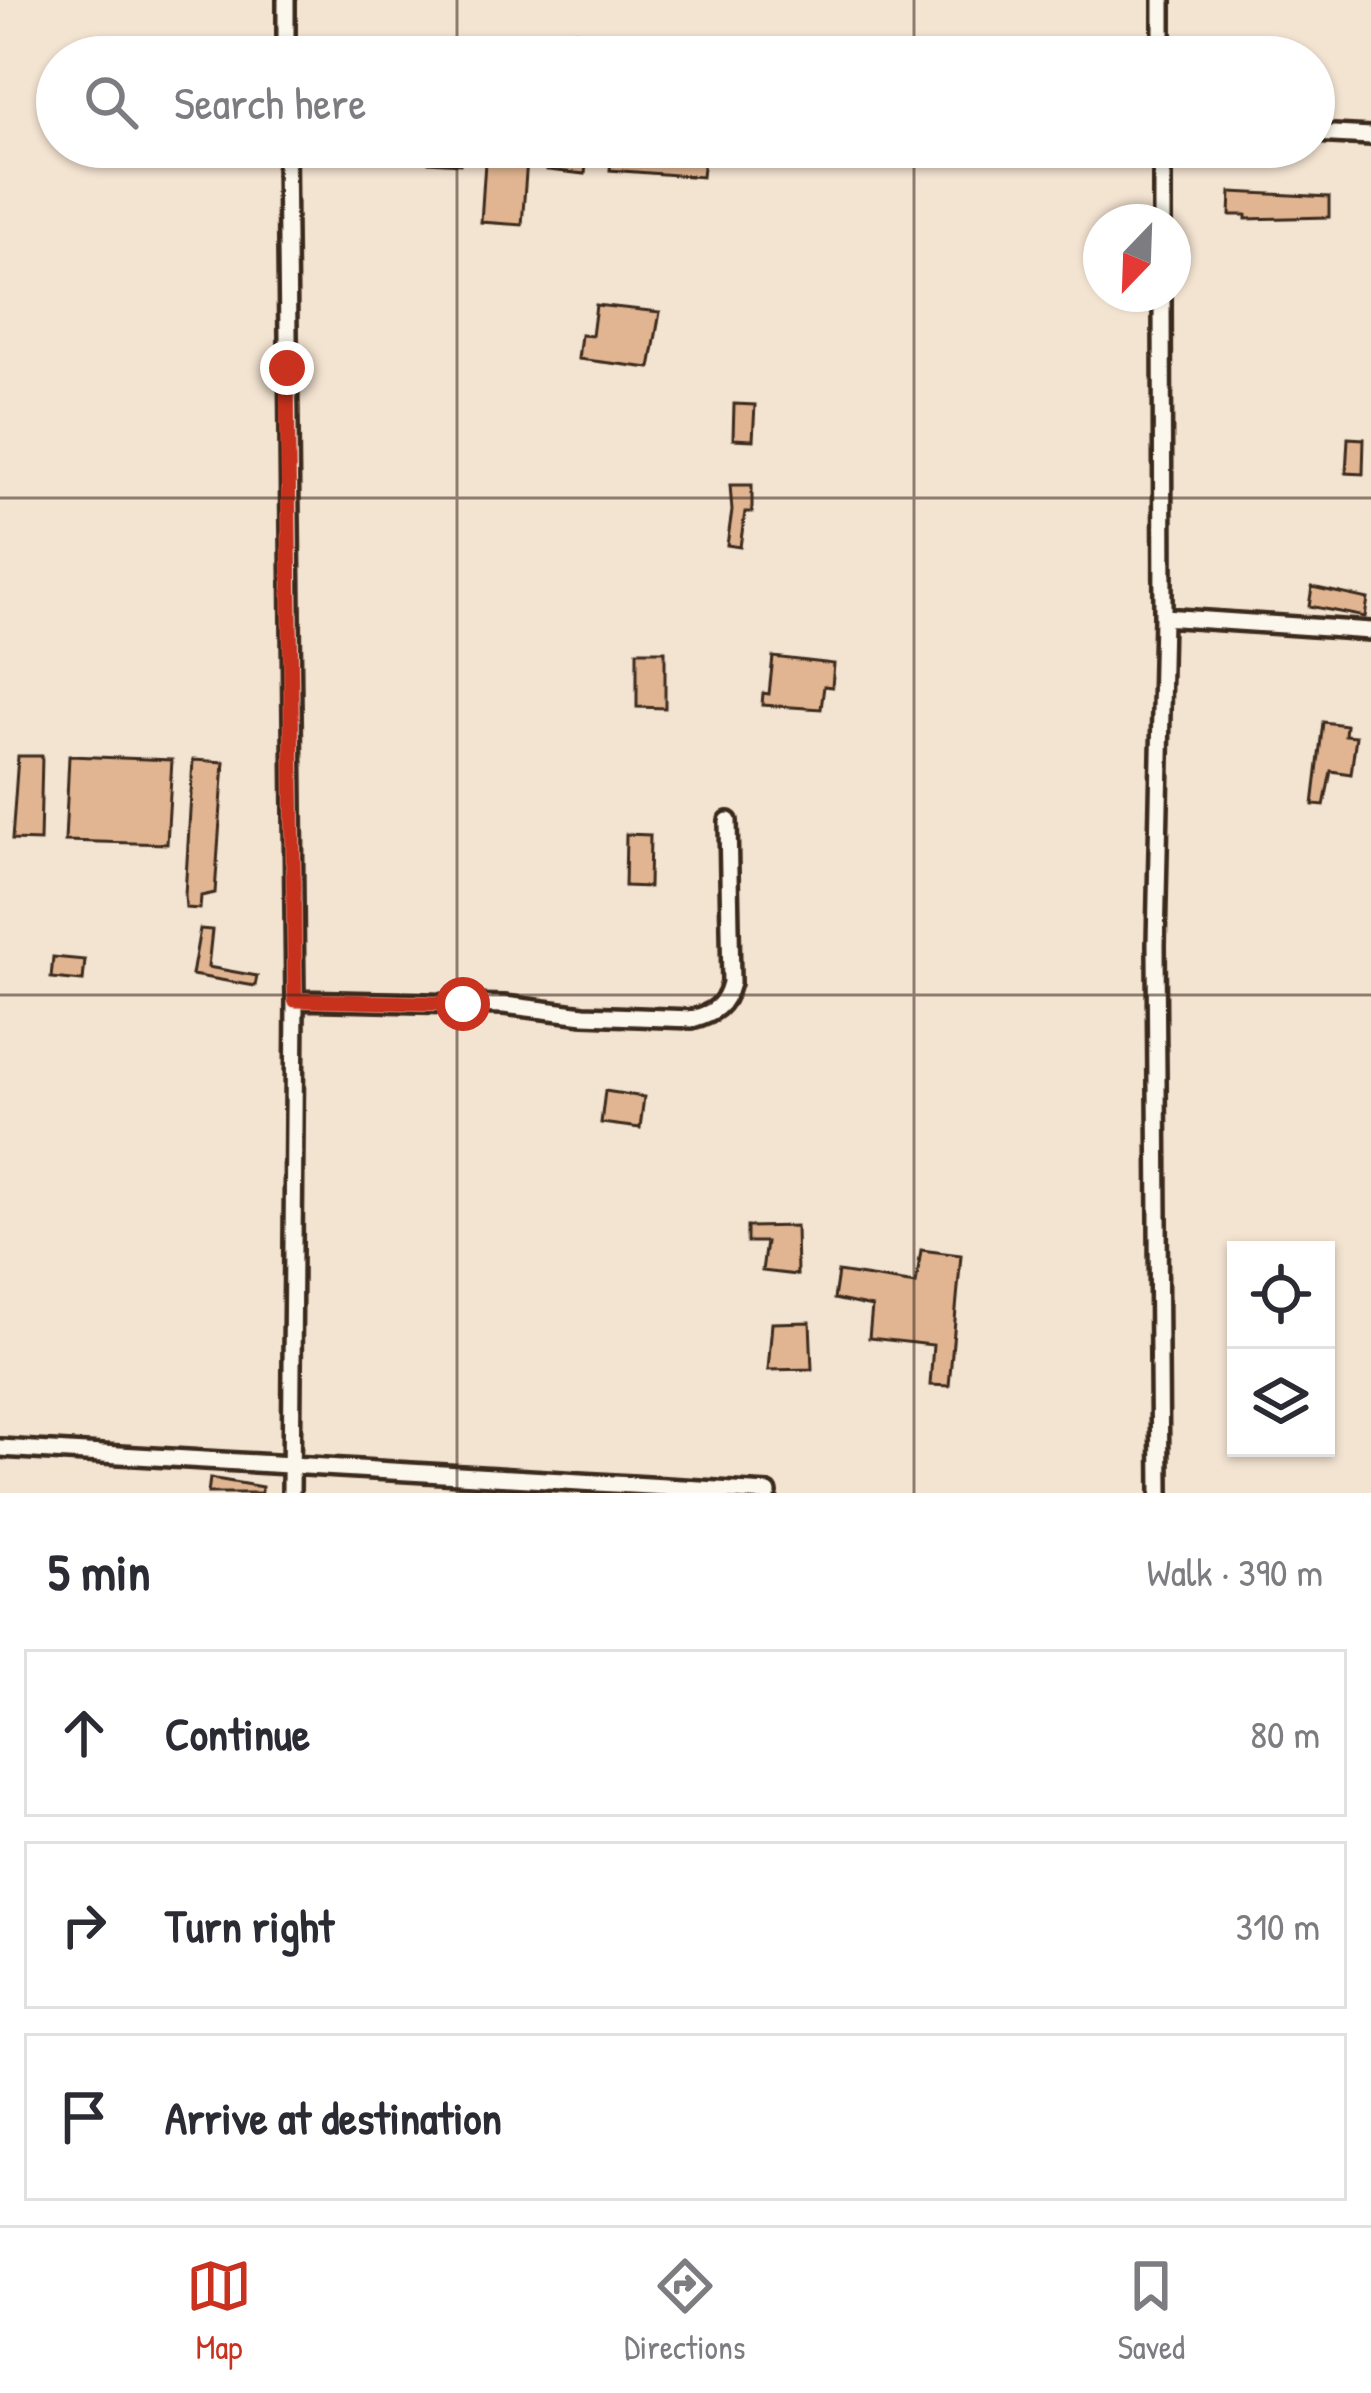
<!DOCTYPE html>
<meta charset="utf-8">
<style>
body{margin:0;font-family:"Patrick Hand",sans-serif;background:#f2f2f3;color:#2b2b33}
.controls{position:absolute;right:36px;bottom:36px;display:grid;overflow:hidden;border-radius:0px;box-shadow:0 3px 9px #0004}
.controls button{width:108px;height:108px;display:grid;place-items:center;padding:0;border:0;border-bottom:3px solid #e1e1e2;background:#fff;color:#2b2b33;font:60px sans-serif}
.compass{position:absolute;left:1083px;top:204px;width:108px;height:108px;border-radius:50%;background:#fff;box-shadow:0 3px 9px #0004;rotate:203deg}
.stop{position:absolute;width:36px;height:36px;margin:-27px;border:9px solid #c8321e;border-radius:50%;background:#fff}
.stop.end{background:#c8321e;border-color:#fff;box-shadow:0 3px 12px #0008}
.list{margin:0;padding:0;list-style:none}
h2{display:flex;justify-content:space-between;align-items:center;height:156px;margin:0;padding:0 48px;font-size:51px}
h2 small{font-size:39px;font-weight:400;color:#7c7c81}
.list li{display:grid;grid-template-columns:78px 1fr auto;gap:36px;align-items:center;box-sizing:border-box;height:168px;margin:0 24px 24px;padding:0 24px;border:3px solid #e1e1e2;border-radius:0px}
.list b{display:block;font-size:45px;white-space:nowrap}
.list em{font-size:39px;font-style:normal;color:#7c7c81}
.icon{flex:none;width:66px;height:66px;fill:none;stroke:currentColor;stroke-width:2;stroke-linecap:round;stroke-linejoin:round}
.map{position:relative;flex:none;width:1371px;height:1493px;overflow:hidden}
.search{position:absolute;background:#fff;box-shadow:0 3px 9px #0004;left:36px;right:36px;top:36px;height:132px;display:flex;align-items:center;gap:30px;box-sizing:border-box;padding:0 42px;border-radius:66px;color:#7c7c81;font-size:45px}
.sheet{height:732px;background:#fff}
nav{display:flex;justify-content:space-around;align-items:center;box-sizing:border-box;height:168px;border-top:3px solid #e1e1e2;background:#fff;font-size:33px;color:#7c7c81}
nav a{display:grid;justify-items:center;gap:6px}
nav .on{color:#c8321e}
.map>svg:first-child{display:block}
.building{fill:#e1b592;stroke:#3b2a1e;stroke-width:3}
.lines{fill:none;stroke-linecap:round;stroke-linejoin:round}
.minor-casing{stroke:#3b2a1e;stroke-width:24}
.minor{stroke:#fbf7ec;stroke-width:15}
.route{stroke:#c8321e;stroke-width:15}
.grid{fill:none;stroke:#3b2a1e;stroke-width:3;stroke-opacity:0.55}
</style>
<div class="map">
<svg width="1371" height="1493" viewBox="0 0 1371 1493">
<rect width="100%" height="100%" fill="#f3e3d1"/>
<filter id="ink" filterUnits="userSpaceOnUse"><feTurbulence type="fractalNoise" baseFrequency=".00833" numOctaves="2"/><feDisplacementMap in="SourceGraphic" scale="24" xChannelSelector="R" yChannelSelector="G"/><feConvolveMatrix kernelMatrix="1 2 1 2 8 2 1 2 1" color-interpolation-filters="sRGB"/></filter>
<g filter="url(#ink)">
<path class="building" d="M429 147H461L460 164 429 162Z
M486 147H528L522 225 481 222Z
M549 147H588L585 174 547 170Z
M612 147H705L702 177 610 170Z
M1231 192 1329 197V217L1246 219V215H1230Z
M596 305 660 312 650 368 578 359 581 335 592 336Z
M734 404 755 405 753 440 733 439Z
M1348 438 1364 439 1363 474 1346 473Z
M730 485H752V512H745L740 547 727 545 732 511Z
M1312 587 1368 599 1365 617 1309 606Z
M637 651H665V708L637 707Z
M773 657 834 664 832 687 824 686 821 709 762 705 763 693 769 694Z
M1323 722 1346 725 1345 735 1356 736 1351 774 1331 771 1324 806 1313 805Z
M18 756H42L40 841 12 840Z
M69 756 172 760 167 844 65 841Z
M193 760 224 762 215 893 201 896 200 909 186 908 185 895Z
M626 834 650 835 649 887 625 886Z
M200 929 212 930 208 967 257 976 255 986 192 975Z
M53 957 85 960 83 981 51 978Z
M605 1091 644 1097 640 1128 601 1123Z
M796 1226 797 1275 762 1271 766 1242H747V1227Z
M921 1250 961 1255 949 1386 930 1385 933 1345 869 1338 872 1307 834 1299 838 1272 916 1284Z
M810 1322 812 1369 768 1370 772 1323Z
M210 1478 262 1487 261 1493H208Z"/>
<g class="lines">
<defs>
<path id="minor" d="M286 0V57
M1162 0V57
M379 57H520
M522 57 552 42 566 41 715 54
M1314 133 1371 136
M286 147 295 1000 291 1493
M1162 147V222
M1163 617 1371 631
M295 1000 504 1005 584 1015 692 1019C714 1013 725 1006 731 983L728 821
M0 1448 768 1493
M1160 1493 1156 945 1163 617 1162 294"/>
</defs>
<use href="#minor" class="minor-casing"/>
<use href="#minor" class="minor"/>
</g>
</g>
<g class="lines" filter="url(#ink)">
<path class="route" d="M287 368 295 1000 463 1004"/>
</g>
<path class="grid" d="M457 0V57M914 0V57M457 147V1493M914 147V1493M0 498H1371M0 995H1371"/>
</svg>
<div class="controls">
<button><svg class="icon" aria-label="locate" viewBox="0 0 24 24"><circle cx="12" cy="12" r="6"/><path d="M12 2v4M12 18v4M2 12h4M18 12h4"/></svg></button>
<button><svg class="icon" aria-label="layers" viewBox="0 0 24 24"><path d="M12 4l9 5-9 5-9-5zM3 14l9 5 9-5"/></svg></button>
</div>
<svg class="compass" viewBox="-18 -18 36 36"><path d="M0-13l5 13h-10z" fill="#e53935"/><path d="M0 13l5-13h-10z" fill="#7c7c81"/></svg>
<div class="stop" style="left:463px;top:1004px"></div>
<div class="stop end" style="left:287px;top:368px"></div>
<div class="search"><svg class="icon" aria-label="search" viewBox="0 0 24 24"><circle cx="10" cy="10" r="6"/><path d="M15 15l6 6"/></svg>Search here</div>
</div>
<section class="sheet">
<h2>5 min<small>Walk · 390 m</small></h2>
<ul class="list">
<li><svg class="icon" aria-label="ahead" viewBox="0 0 24 24"><path d="M12 20V5M6 11l6-6 6 6"/></svg><div><b>Continue</b></div><em>80 m</em></li>
<li><svg class="icon" aria-label="right" viewBox="0 0 24 24"><path d="M7 20v-9h11M14 6l5 5-5 5"/></svg><div><b>Turn right</b></div><em>310 m</em></li>
<li><svg class="icon" aria-label="arrive" viewBox="0 0 24 24"><path d="M6 21V4h12l-3 4 3 4H6"/></svg><div><b>Arrive at destination</b></div></li>
</ul>
</section>
<nav>
<a class="on"><svg class="icon" aria-label="map" viewBox="0 0 24 24"><path d="M3 6l6-2 6 2 6-2v14l-6 2-6-2-6 2zM9 4v14M15 6v14"/></svg>Map</a>
<a><svg class="icon" aria-label="directions" viewBox="0 0 24 24"><path d="M12 3l9 9-9 9-9-9zM9 14v-3h6M13 9l2 2-2 2"/></svg>Directions</a>
<a><svg class="icon" aria-label="saved" viewBox="0 0 24 24"><path d="M7 4h10v16l-5-4-5 4z"/></svg>Saved</a>
</nav>
